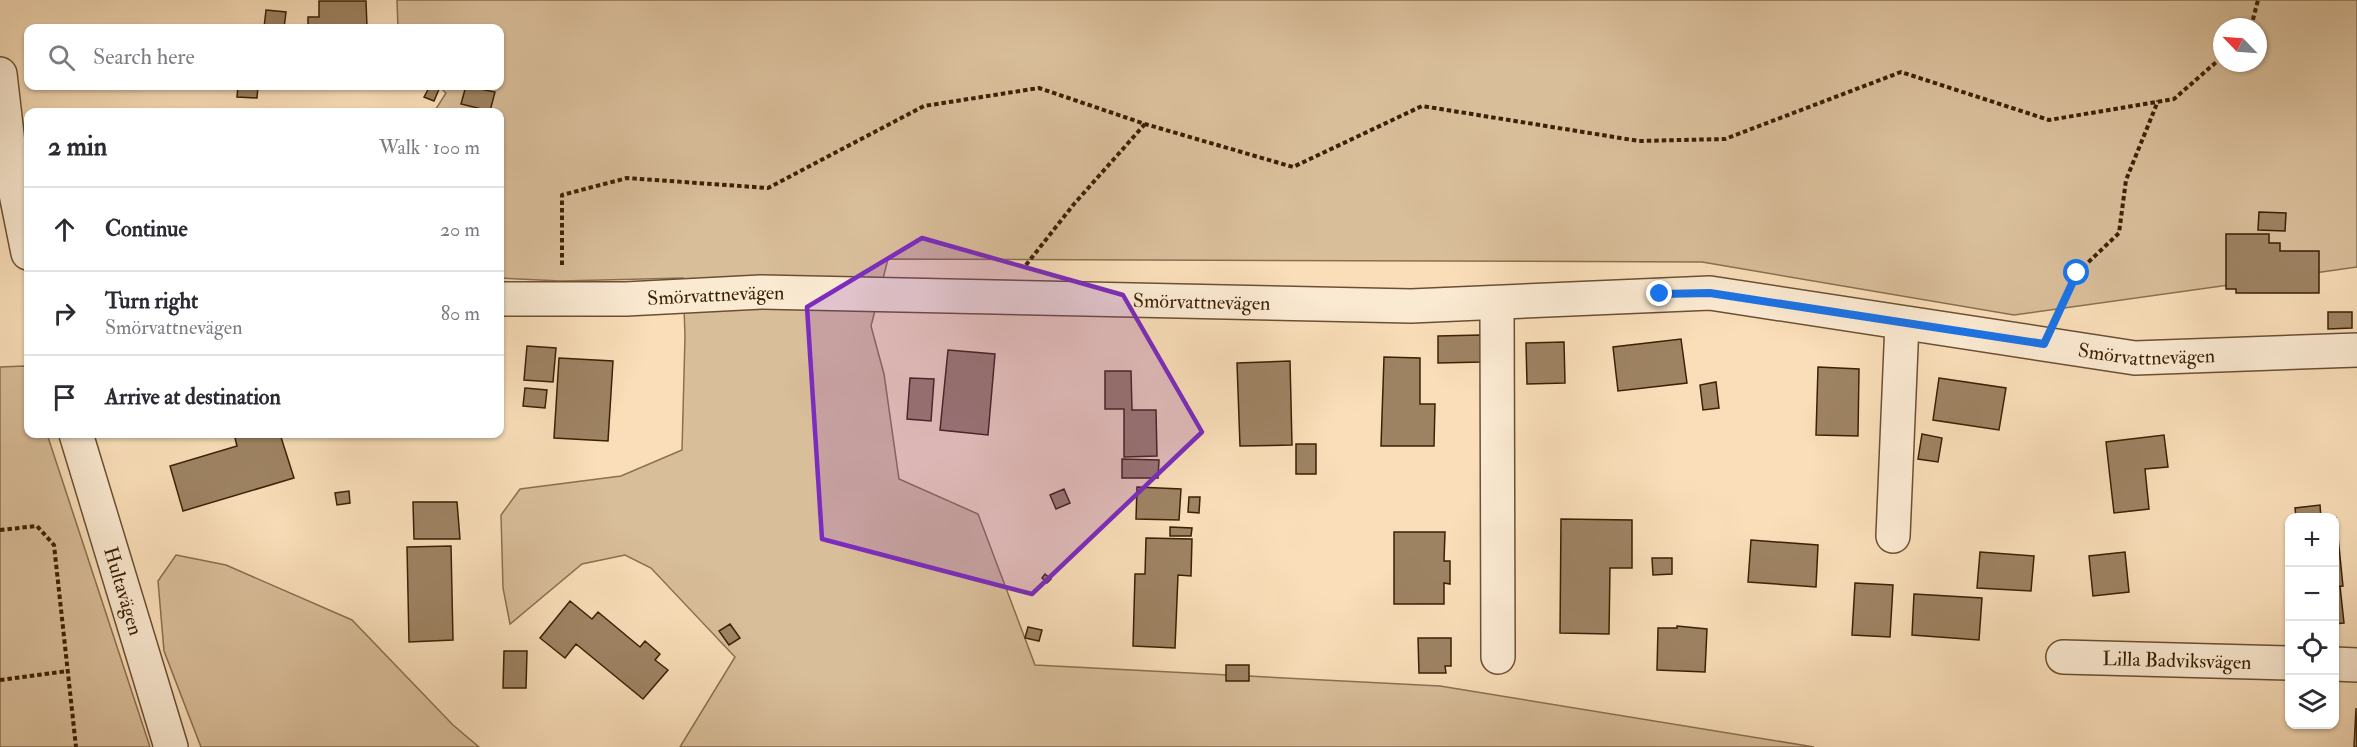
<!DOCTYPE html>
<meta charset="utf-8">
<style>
body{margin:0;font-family:"IM FELL Double Pica",serif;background:#f2f2f3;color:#2b2b33}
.controls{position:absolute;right:18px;bottom:18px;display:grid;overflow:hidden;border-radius:12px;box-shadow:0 2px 4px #0004}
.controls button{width:54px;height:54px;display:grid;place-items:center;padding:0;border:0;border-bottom:2px solid #e1e1e2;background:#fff;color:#2b2b33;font:30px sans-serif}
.compass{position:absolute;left:2213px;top:18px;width:54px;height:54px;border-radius:50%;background:#fff;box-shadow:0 2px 4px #0004;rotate:295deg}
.stop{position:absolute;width:18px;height:18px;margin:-14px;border:4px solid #1a73e8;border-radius:50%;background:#fff}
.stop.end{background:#1a73e8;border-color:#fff;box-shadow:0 2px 6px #0008}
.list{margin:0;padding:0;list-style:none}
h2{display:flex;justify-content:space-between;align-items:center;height:78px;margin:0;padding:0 24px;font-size:26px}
h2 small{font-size:20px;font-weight:400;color:#7c7c81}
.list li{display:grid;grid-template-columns:39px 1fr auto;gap:18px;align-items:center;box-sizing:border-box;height:84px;padding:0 24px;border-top:2px solid #e1e1e2}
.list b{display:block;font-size:22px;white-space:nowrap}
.list p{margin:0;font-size:20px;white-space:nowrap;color:#7c7c81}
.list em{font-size:20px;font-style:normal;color:#7c7c81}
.icon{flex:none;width:33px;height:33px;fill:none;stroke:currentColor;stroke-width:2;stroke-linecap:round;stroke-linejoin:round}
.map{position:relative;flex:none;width:2357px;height:747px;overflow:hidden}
.search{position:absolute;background:#fff;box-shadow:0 2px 4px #0004;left:24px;top:24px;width:480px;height:66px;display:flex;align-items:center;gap:15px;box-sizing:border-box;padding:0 21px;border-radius:12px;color:#7c7c81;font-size:22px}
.panel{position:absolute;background:#fff;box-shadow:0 2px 4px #0004;left:24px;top:108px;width:480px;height:330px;border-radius:12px}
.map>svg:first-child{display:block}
.green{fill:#d9be9a;stroke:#8a7050;stroke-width:1.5;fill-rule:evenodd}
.building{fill:#9e8363;stroke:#3b2105;stroke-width:1.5}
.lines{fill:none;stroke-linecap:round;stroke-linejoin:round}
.minor-casing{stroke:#6a5032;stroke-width:36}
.path{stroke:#3b2105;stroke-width:4;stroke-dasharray:4.5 3;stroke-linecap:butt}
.minor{stroke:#fbead2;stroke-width:33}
.route{stroke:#1a73e8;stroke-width:8}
.marked{fill:#7b2cbf;fill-opacity:0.2;stroke:#7b2cbf;stroke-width:4.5;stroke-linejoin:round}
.labels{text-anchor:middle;stroke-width:5;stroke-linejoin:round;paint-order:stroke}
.street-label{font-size:20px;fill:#3b2105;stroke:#fbead2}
</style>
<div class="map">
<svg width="2357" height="747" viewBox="0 0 2357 747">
<rect width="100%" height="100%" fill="#f9deb9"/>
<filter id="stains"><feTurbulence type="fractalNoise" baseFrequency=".00333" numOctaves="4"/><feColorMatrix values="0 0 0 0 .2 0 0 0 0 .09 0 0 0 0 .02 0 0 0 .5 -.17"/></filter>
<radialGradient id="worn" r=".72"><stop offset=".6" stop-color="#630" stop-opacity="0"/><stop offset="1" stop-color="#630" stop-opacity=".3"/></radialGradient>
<path class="green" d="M397 0H2357V267L2014 315 1702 262 888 259 871 326 884 374 899 479 978 514 1035 665 1440 686 1814 747H680L735 657 651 568 625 555 582 564 510 624 503 588 501 515 520 489 621 476 682 450 685 336 683 278 561 281 500 278V112H434L446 93 439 86H500V28H398ZM2222 27H2258V63H2222Z
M25 366 28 377V434H47L150 747H0V367Z
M176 555 226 565 352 620 453 725 479 747H201L164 651 158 581Z"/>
<path class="building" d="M319 1H366L367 27 308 28V17H319Z
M266 10 286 12 284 28H264Z
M238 86H258L257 98 237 97Z
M430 86 440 87 434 101 424 97Z
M466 86 495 92 490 111 461 104Z
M2259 212 2286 213 2285 231 2258 230Z
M2226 234H2269V243H2280V251H2319V293H2236V289H2226Z
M2328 312H2352V328L2328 329Z
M1481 335 1482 362 1438 363V336Z
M1681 339 1687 383 1618 391 1613 347Z
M1564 342 1565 383 1527 384 1526 343Z
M527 346 556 348 553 382 524 380Z
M948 350 995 354 988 435 940 430Z
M1384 357 1420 358V404H1435L1434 446H1381Z
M559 358 613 361 608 441 554 438Z
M1290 361 1292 445 1240 446 1237 363Z
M1818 367 1859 369 1858 436 1816 435Z
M1105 371H1131L1132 410H1156L1157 456 1124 457V409H1105Z
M910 378 934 379 931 421 907 419Z
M1939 378 2006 388 1999 430 1933 420Z
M1716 382 1719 408 1703 410 1700 385Z
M525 388 547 390 545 408 523 406Z
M234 434H280L294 478 183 511 170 466 237 446Z
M1922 434 1942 438 1938 462 1918 459Z
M2164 435 2168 467 2145 469 2149 509 2114 513 2106 442Z
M1296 444H1316V474H1296Z
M1122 459 1159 460 1158 478H1122Z
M1137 487 1181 489 1179 520 1136 519Z
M1064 489 1070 503 1056 509 1050 495Z
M349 491 350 503 337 505 335 493Z
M1189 497H1200L1199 513 1188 512Z
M413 502H457L460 539H414Z
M2320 505 2321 518H2296L2295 508Z
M2336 518 2343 586 2334 587V519Z
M1561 519 1632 520V568H1610L1609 634 1560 633Z
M1170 527 1192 528 1191 536H1170Z
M1394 532H1445L1444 561H1450V584L1444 583V604H1394Z
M1146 538 1192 539 1191 576 1178 575 1175 648 1133 646 1135 574H1145Z
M1751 540 1818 545 1816 587 1748 582Z
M451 546 453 640 409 642 407 547Z
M1980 552 2034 556 2031 591 1977 588Z
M2125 552 2129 592 2093 596 2089 556Z
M1652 558H1672V574L1653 575Z
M1045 574 1051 579 1047 583 1042 578Z
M1855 583 1893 585 1890 637 1852 635Z
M2340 586 2344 623 2334 624V587Z
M1914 594 1982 598 1979 640 1912 635Z
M570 601 592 619 598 612 640 647 645 641 660 654 655 660 668 670 643 699 576 644 565 658 540 638Z
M730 624 740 638 729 645 719 631Z
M1677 626 1707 629 1705 672 1657 670 1658 628H1677Z
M1028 627 1042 630 1039 641 1025 638Z
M1418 638H1451V666H1445L1446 673H1419Z
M504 651H527L526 688H503Z
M1226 665H1249V681H1226Z
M2356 708 2357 747H2354Z"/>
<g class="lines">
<defs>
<g id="minor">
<path d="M0 74 11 169 28 253"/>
<path id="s1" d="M500 299H626L761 292 1411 306 1710 293 2135 358 2357 350"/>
<path d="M1497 304 1498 657"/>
<path id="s2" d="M76 434 171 747"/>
<path d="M1893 536 1902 323"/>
<path id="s3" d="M2063 657 2290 663"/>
<path d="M2334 664 2357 665"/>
</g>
</defs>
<use href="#minor" class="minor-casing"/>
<path class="path" d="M2251 27 2258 0
M562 265V195L627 178 768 188 924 106 1039 88 1145 124 1293 167 1422 106 1639 141 1725 139 1901 72 2049 120 2174 99 2222 57
M1026 265 1074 204 1145 124
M2058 313 2077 273 2119 233 2126 180 2158 101
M0 530 37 526 54 545 76 747
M0 680 68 671"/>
<use href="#minor" class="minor"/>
</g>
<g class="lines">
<path class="route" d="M1660 294 1710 293 2044 344 2077 273"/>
</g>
<path class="marked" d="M922 238 1123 295 1202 432 1032 594 822 539 807 307Z"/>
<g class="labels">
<g class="street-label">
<text dy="7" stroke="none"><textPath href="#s1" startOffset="216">Smörvattnevägen</textPath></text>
<text dy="7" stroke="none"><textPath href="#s1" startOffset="702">Smörvattnevägen</textPath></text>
<text dy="7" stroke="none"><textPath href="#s1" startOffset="1652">Smörvattnevägen</textPath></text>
<text dy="7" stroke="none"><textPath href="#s2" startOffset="164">Hultavägen</textPath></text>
<text dy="7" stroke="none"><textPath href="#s3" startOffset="114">Lilla Badviksvägen</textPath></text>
</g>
</g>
<rect width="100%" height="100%" filter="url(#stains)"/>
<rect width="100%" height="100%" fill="url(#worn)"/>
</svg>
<div class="controls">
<button>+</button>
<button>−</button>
<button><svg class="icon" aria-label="locate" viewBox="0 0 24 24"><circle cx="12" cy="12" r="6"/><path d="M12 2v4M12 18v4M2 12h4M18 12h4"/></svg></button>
<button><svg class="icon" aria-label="layers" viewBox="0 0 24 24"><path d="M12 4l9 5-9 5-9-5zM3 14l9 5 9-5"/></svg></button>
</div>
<svg class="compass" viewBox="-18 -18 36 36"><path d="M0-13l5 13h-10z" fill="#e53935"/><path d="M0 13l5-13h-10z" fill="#7c7c81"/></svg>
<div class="stop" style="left:2077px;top:273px"></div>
<div class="stop end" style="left:1660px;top:294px"></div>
<div class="search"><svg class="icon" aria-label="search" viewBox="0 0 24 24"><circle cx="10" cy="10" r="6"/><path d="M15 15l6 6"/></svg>Search here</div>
<section class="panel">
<h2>2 min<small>Walk · 100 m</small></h2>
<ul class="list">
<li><svg class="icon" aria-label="ahead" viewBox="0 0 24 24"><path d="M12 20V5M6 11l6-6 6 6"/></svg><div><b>Continue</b></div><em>20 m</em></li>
<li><svg class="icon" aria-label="right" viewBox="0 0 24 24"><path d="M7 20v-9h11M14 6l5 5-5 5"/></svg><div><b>Turn right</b><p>Smörvattnevägen</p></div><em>80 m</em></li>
<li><svg class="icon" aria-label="arrive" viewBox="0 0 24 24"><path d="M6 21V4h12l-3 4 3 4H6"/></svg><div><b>Arrive at destination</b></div></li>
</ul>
</section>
</div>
